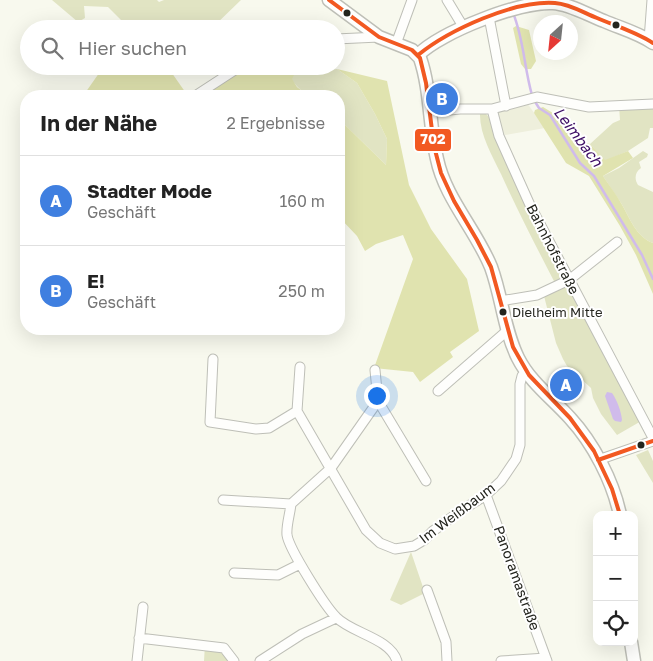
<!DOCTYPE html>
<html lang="de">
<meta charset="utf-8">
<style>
body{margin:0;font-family:"Golos Text",sans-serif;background:#f6f6f6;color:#222}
.controls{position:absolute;right:15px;bottom:15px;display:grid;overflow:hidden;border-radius:10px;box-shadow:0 5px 20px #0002}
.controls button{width:45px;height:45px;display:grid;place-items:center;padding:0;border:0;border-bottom:1px solid #e0e0e0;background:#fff;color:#222;font:25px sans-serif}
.compass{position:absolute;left:533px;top:15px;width:45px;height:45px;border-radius:50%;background:#fff;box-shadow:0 5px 20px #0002;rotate:207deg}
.you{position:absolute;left:376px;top:395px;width:18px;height:18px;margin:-12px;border:4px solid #fff;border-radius:50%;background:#1a73e8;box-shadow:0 0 0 8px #1a73e833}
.badge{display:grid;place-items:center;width:32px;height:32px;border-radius:50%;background:#111827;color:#fff;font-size:16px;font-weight:700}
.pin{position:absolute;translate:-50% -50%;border:2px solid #fff;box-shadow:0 1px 5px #0006}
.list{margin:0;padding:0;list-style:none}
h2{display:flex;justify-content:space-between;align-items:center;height:65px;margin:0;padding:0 20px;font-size:21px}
h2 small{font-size:16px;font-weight:400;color:#767676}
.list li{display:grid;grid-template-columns:32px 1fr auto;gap:15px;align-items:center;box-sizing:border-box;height:90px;padding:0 20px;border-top:1px solid #e0e0e0}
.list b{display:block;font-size:19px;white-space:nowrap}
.list p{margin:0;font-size:16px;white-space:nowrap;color:#767676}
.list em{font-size:16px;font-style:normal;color:#767676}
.icon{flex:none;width:28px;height:28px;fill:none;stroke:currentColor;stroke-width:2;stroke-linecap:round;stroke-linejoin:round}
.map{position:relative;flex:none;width:653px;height:661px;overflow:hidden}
.search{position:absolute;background:#fff;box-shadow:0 5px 20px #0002;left:20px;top:20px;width:325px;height:55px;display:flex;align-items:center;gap:12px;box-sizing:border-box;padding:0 18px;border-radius:28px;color:#767676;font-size:19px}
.panel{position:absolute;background:#fff;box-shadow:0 5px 20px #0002;left:20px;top:90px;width:325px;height:245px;border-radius:20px}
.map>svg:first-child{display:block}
.built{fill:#eeefdc}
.green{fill:#e1e4c3}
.forest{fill:#e0e3af}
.water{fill:#d0bbeb}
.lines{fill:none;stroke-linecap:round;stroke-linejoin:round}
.stream{stroke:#d0bbeb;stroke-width:2.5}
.street-casing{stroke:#bebfb7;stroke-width:11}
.secondary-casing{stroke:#bebfb7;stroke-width:15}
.street{stroke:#fefefc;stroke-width:9}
.secondary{stroke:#fefefc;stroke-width:12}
.bus-1-casing{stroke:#fff;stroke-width:8}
.bus-1{stroke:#f25922;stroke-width:4}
.bus-dot{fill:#24251e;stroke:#fff;stroke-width:2}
.labels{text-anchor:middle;stroke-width:4;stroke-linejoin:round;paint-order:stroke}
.bus-label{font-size:13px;fill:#24251e;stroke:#fff;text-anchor:start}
.street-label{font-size:14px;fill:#24251e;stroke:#fff}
.water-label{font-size:15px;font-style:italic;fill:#3c0c64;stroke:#fff}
.line-badge{stroke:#fff;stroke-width:2}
.badge-label{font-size:14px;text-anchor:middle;font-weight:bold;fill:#fff}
</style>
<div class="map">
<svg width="653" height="661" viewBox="0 0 653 661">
<rect width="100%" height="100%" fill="#f8f9ee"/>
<path class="built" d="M527 103 545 128 505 135 499 124 498 114 501 109Z"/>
<path class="green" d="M52 0H157L159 2 164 0H241L211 29H130L108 7 84 6 85 18 78 22Z
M297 69 305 73 337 69 357 83 375 114 387 139 386 165 339 119V96C314 96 308 101 291 79Z
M653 104V128H650L648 138 628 151 605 161 590 144 613 123 620 120 619 106Z
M480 112H484L491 119 643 420 617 435 601 414 593 398 591 388 567 366 563 359 556 343 543 292 556 285C537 248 518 212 501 174 492 155 479 134 480 112Z
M643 151 648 154 647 157 639 162 641 168C635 172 634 179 638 185L653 192V243C636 237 630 218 621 203 615 194 609 185 603 176L619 168Z
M648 450 653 461V483L636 455Z
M411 552 425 593 401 605 390 600Z
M205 644 224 648 234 661H204Z"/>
<path class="forest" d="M516 26 529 30 536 61 531 69H525L521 64 513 28Z
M104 66H167L188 96H83Z
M251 66H289L297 69 292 79 297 87 309 96H199Z
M337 69 387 81 409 185 431 229 467 279 479 331 450 352 453 357 420 382 413 372 374 368 413 259 403 235 376 244 365 251 357 236 339 217V119L386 165 387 139 375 114 357 83Z
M543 107 561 118 576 140 590 144 605 160 628 151 633 158 603 176C609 185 616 194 621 203 630 218 636 237 653 243V294L636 255 620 226 589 176 566 163 534 113 535 110Z"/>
<path class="water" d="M607 392 612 393C617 400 621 411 622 420L621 422 615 421 613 419 605 396Z"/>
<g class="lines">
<path class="stream" d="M513 13C524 39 524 68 532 95
M534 100 539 108 550 115 580 163 594 176 642 255 653 279"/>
<defs>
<path id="street" d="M447 0 464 28
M489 17 506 106
M237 26 240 29
M336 39 379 37
M649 40 652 0
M396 44 412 0
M195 96 241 66
M492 109 499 136 530 205 653 438
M429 112 460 109H492L537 97 589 107 653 104
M500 301 537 295 569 280 617 242
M213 359 210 422 256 429 269 428 297 411
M300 367 297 411 366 530 380 543 395 549 414 546 424 540 433 531 459 512 486 495 501 481 516 459 520 445V384L522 376 526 372
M375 370 378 401 331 468 291 504C290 514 286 526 287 535 289 549 325 606 336 617 351 633 390 638 397 661
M438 391 508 330
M378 401 426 481
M598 460 653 441
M486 495 547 661
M223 500 291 504
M234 573 278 575 300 564
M427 590 446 642 447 661
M139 638 224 648 234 661
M137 661 143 607
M260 661 302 634 336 618
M501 661 546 658"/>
<path id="secondary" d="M329 0 379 37 412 50 420 58C431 90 429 126 437 159 445 198 476 230 491 267 502 297 504 330 518 358 530 382 552 398 570 418 593 443 613 481 620 515
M418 55C441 32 520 1 553 3 570 4 588 15 604 21 620 28 639 33 653 43
M631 642 634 661"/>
</defs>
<use href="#street" class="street-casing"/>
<use href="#secondary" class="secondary-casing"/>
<use href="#street" class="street"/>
<use href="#secondary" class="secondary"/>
<defs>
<path id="bus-1" d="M329 0 379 37 412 50 420 58 426 83 434 146 441 173 454 201 477 240 491 267 513 347 529 375 570 418 594 451 612 489 620 515
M418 55C449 30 514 0 555 3 570 4 584 13 597 18 616 26 636 32 653 43
M598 460 653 441"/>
</defs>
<use href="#bus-1" class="bus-1-casing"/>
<use href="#bus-1" class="bus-1"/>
</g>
<g class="bus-dot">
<circle cx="347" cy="13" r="4.5"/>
<circle cx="616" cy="25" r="4.5"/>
<circle cx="503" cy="312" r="4.5"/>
<circle cx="641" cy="445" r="4.5"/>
</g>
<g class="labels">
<g class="bus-label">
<text x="512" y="317">Dielheim Mitte</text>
</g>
<g class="street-label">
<text transform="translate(553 249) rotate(63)" y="5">Bahnhofstraße</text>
<text transform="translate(457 513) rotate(-37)" y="5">Im Weißbaum</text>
<text transform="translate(517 578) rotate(70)" y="5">Panoramastraße</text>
</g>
<g class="water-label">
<text transform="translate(578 137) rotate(53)" y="5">Leimbach</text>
</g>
</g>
<rect class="line-badge" x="414" y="128" width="38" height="24" rx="5" fill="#f25922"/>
<g class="badge-label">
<text x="433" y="144">702</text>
</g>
</svg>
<div class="controls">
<button>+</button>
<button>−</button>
<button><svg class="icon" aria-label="locate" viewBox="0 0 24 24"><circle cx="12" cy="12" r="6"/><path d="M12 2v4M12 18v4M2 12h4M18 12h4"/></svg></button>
</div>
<svg class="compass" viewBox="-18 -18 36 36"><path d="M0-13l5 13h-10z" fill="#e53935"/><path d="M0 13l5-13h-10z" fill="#767676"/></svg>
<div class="you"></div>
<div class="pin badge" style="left:566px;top:385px;background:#3f7fe0">A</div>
<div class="pin badge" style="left:442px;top:99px;background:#3f7fe0">B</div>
<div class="search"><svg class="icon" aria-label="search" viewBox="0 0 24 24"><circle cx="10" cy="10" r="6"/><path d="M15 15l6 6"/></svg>Hier suchen</div>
<section class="panel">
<h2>In der Nähe<small>2 Ergebnisse</small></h2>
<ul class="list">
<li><span class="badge" style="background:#3f7fe0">A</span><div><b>Stadter Mode</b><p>Geschäft</p></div><em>160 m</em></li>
<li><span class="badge" style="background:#3f7fe0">B</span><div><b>E!</b><p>Geschäft</p></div><em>250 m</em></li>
</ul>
</section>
</div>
